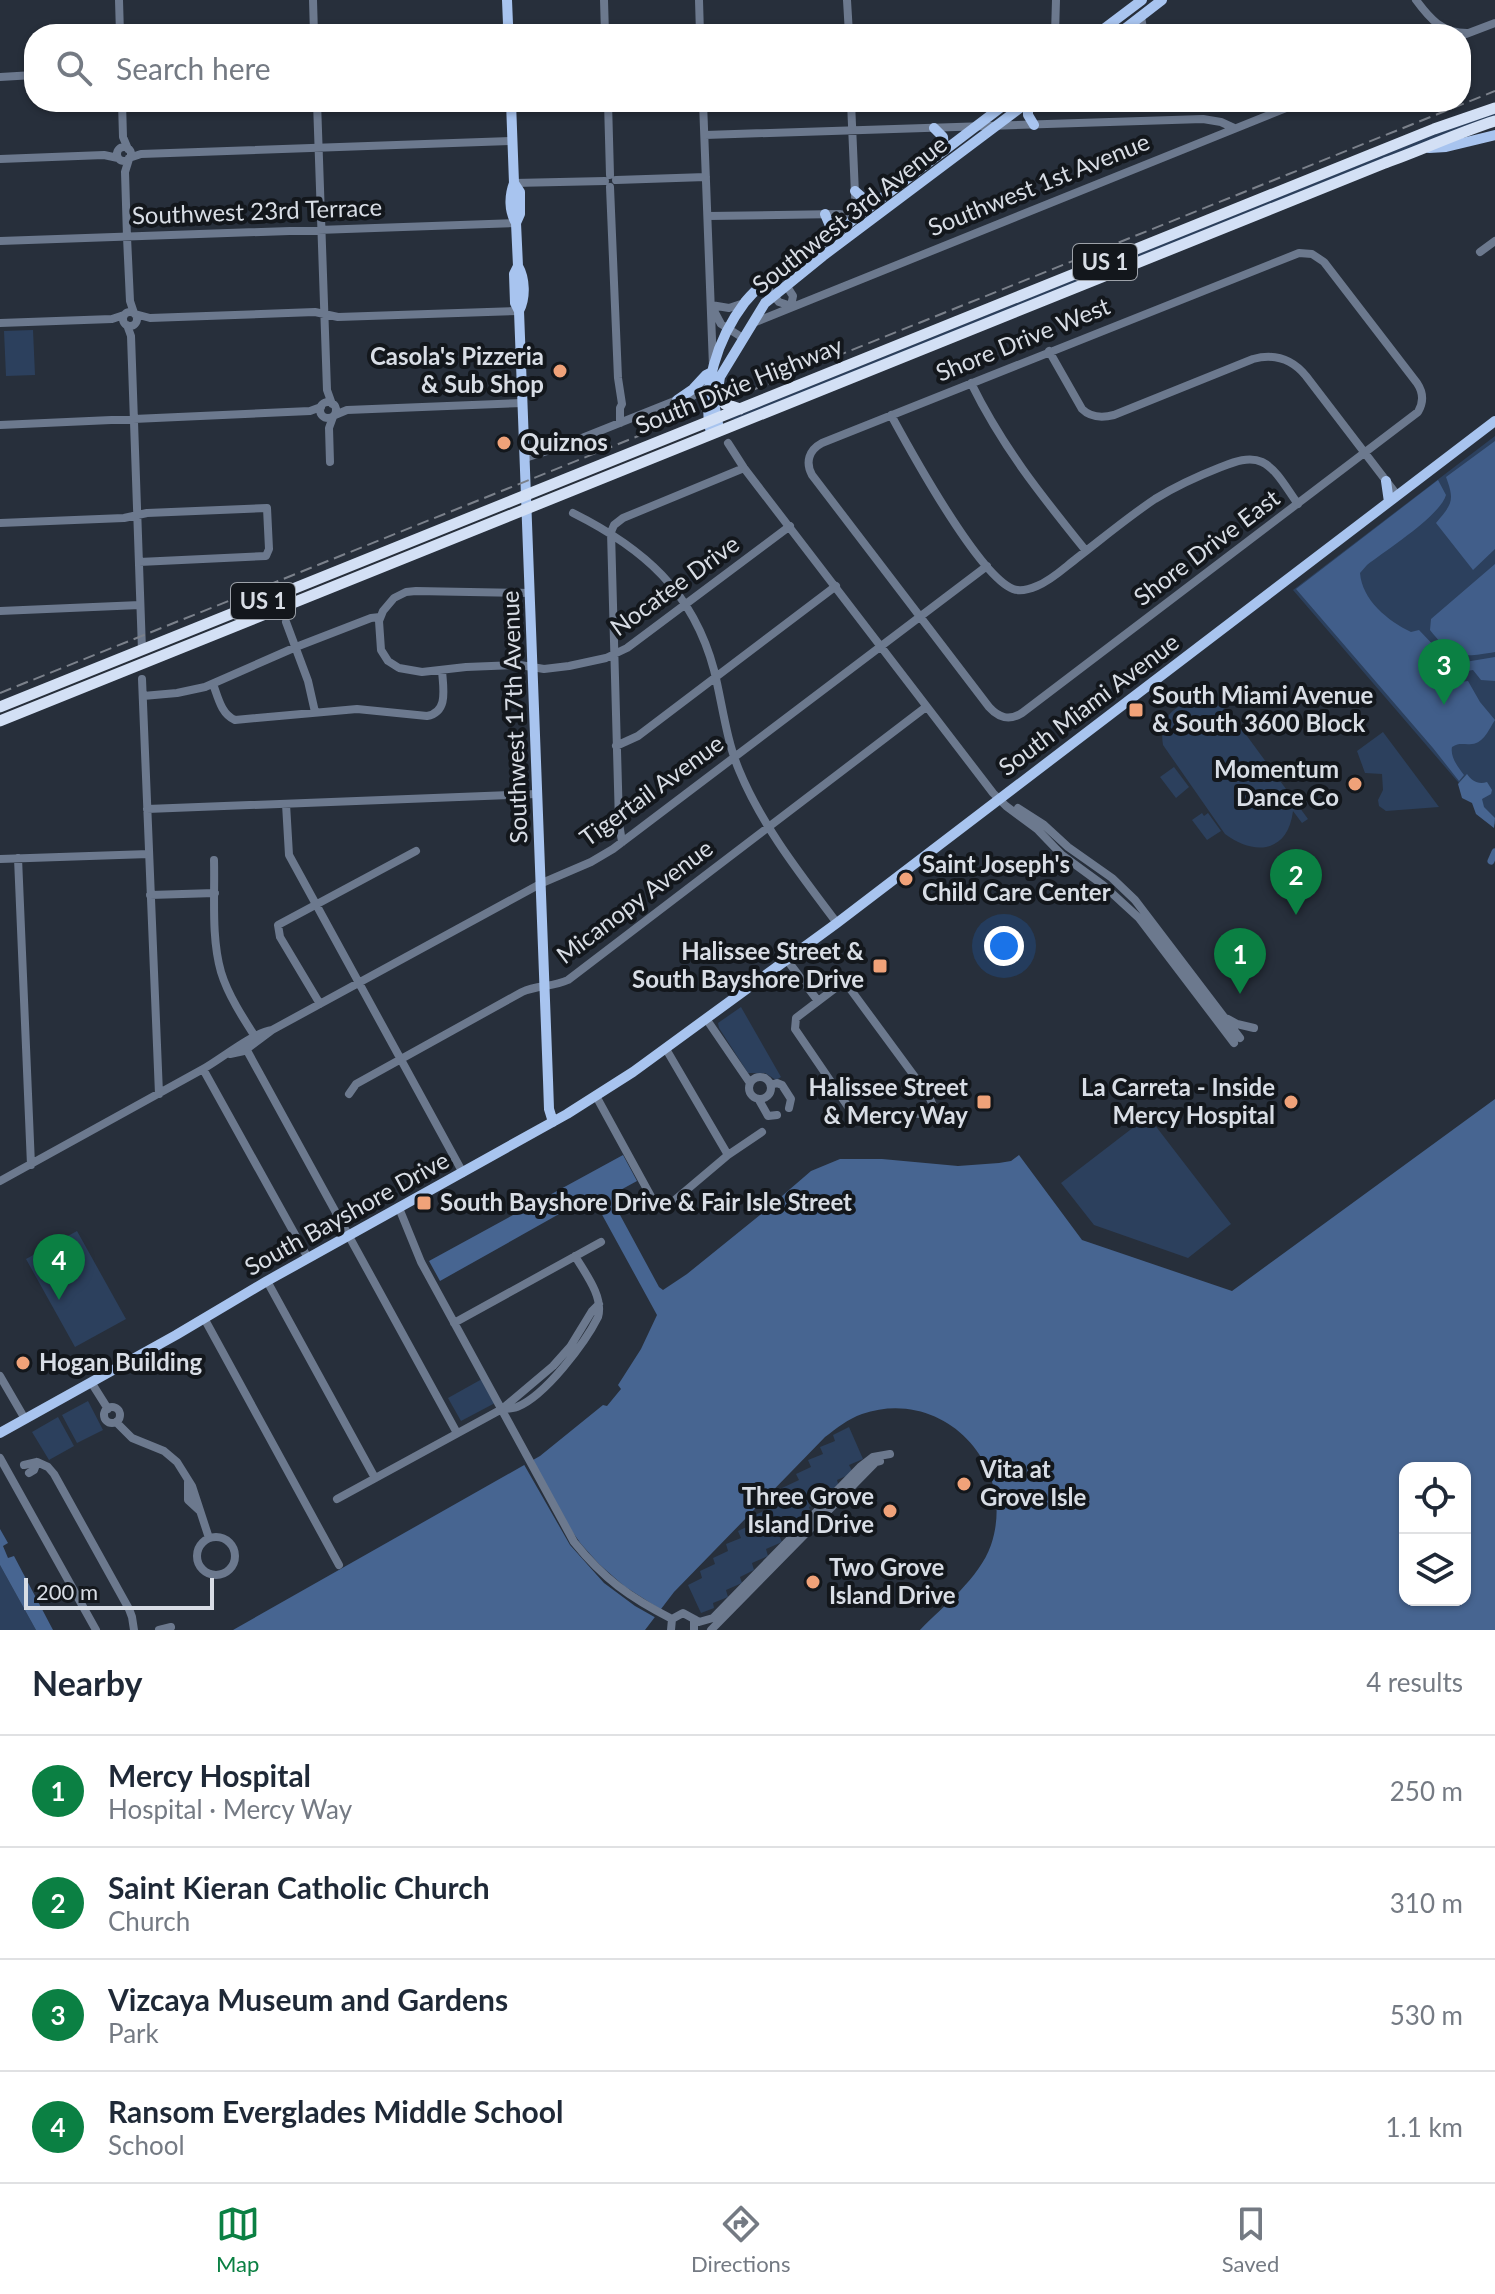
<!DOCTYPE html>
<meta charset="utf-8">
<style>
body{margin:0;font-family:Lato,sans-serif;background:#f2f2f3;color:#1f2937}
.controls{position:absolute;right:24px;bottom:24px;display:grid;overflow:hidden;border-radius:16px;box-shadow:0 2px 6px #0004}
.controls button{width:72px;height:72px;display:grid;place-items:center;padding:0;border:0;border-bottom:2px solid #e0e1e3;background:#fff;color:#1f2937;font:40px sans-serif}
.scale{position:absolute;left:24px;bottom:20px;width:190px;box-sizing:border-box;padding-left:8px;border:4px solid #d8dde5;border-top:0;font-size:22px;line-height:28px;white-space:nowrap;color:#d8dde5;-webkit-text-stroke:6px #13171c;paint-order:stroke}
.you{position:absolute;left:1004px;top:946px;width:28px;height:28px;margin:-20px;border:6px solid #fff;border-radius:50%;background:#1a73e8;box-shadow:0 0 0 12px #1a73e833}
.badge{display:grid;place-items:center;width:52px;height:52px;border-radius:50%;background:#0b8043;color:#fff;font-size:26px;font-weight:700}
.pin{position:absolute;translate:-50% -66px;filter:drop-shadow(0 2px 4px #0008)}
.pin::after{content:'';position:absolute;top:42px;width:28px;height:24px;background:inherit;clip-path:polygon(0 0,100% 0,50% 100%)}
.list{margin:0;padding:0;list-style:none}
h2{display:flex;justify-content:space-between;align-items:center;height:104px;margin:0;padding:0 32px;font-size:34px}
h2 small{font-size:26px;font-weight:400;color:#747a83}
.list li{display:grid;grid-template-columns:52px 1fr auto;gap:24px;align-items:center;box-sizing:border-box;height:112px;padding:0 32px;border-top:2px solid #e0e1e3}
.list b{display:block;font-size:30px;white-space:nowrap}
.list p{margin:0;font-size:26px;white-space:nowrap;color:#747a83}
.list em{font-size:26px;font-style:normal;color:#747a83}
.icon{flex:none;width:44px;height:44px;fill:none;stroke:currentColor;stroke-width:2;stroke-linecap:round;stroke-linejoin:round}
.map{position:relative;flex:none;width:1495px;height:1630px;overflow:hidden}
.search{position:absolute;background:#fff;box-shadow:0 2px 6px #0004;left:24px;right:24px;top:24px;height:88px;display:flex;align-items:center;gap:20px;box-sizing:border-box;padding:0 28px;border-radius:32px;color:#747a83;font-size:30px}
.sheet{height:552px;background:#fff}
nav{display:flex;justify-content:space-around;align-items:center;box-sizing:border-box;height:112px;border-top:2px solid #e0e1e3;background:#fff;font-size:22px;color:#747a83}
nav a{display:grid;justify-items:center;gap:4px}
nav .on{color:#0b8043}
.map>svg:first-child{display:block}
.green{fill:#2c405d}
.forest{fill:#415e8a}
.water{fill:#476591;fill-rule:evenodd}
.pier{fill:#272f3b}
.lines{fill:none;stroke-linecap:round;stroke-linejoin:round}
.canal{stroke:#476591;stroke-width:7}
.minor{stroke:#6c798e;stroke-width:8}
.major{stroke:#a8c4ef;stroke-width:10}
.highway{stroke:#d3e0f5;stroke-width:11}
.rail{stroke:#7b818b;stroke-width:2;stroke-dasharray:12 6;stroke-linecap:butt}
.poi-dot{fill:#f0a279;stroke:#13171c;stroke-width:3}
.labels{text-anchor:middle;stroke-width:8;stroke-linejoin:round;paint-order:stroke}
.shield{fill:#13171c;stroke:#9da2a9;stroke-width:2}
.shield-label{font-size:22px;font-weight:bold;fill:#d8dde5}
.street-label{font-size:24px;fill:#d8dde5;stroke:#13171c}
.poi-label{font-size:24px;font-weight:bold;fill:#d8dde5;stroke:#13171c;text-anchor:start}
</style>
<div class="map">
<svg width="1495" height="1630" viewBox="0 0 1495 1630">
<rect width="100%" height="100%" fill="#272f3b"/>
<path class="green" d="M1495 113V116L736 419 727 420 1428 137Z
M33 330 35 375 6 376 4 331Z
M1495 436V825L1293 590Z
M1206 700 1225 709 1233 717 1308 819 1302 823 1293 811C1288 853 1254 856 1225 834L1163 745C1158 715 1178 701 1206 700Z
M1383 732 1439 807 1386 811 1379 806 1378 800 1383 790 1382 774 1365 773 1357 751Z
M1174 767 1189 787 1176 798 1160 777Z
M1202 813 1204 816 1208 813 1221 831 1207 840 1192 820Z
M741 1007 781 1077 776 1080 765 1073H748L719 1028 718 1023Z
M1143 1120 1147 1124 1151 1120 1231 1224 1188 1258 1094 1225 1061 1183Z
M77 1231 126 1319 75 1347 26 1259Z
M482 1379 495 1403 461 1421 448 1398Z
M88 1401 103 1430 77 1443 62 1415Z
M58 1417 74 1446 49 1460 32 1432Z
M849 1427 863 1459 849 1465 853 1473 837 1480 839 1487 823 1494 825 1499 809 1507 811 1513 796 1520 798 1527 783 1534 781 1529 777 1531 782 1542 766 1549 768 1556 752 1563 754 1570 740 1577 742 1583 726 1590 728 1597 713 1603 714 1608 701 1613 688 1585 702 1578 700 1571 715 1564 713 1558 728 1551 726 1544 741 1538 738 1531 753 1524 750 1517 771 1508 768 1501 784 1493 782 1488 799 1480 796 1474 811 1467 808 1460 823 1454 820 1447 835 1441 833 1435Z
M0 1565 36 1630H0Z"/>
<path class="forest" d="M1495 441V549L1473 570 1436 523C1452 504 1455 501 1446 477Z
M1438 480 1446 495C1440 516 1386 550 1367 565L1360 573C1362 600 1388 621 1411 632L1419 630 1439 651 1442 657 1437 665 1430 669 1429 674 1430 685 1435 688 1445 687 1451 683 1448 670 1451 665 1456 668 1460 682 1468 681 1480 702 1495 720C1489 729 1484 743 1472 744 1463 745 1460 742 1452 747 1450 757 1458 767 1464 775L1459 781 1433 748 1296 589Z
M1495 564V652C1461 658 1452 658 1430 630L1431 619Z
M1495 657V681L1481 680 1473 670 1461 672V667L1465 662Z"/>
<path class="water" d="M1467 774C1472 781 1478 785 1487 782L1492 790 1491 794 1482 799 1484 807 1495 818 1494 828 1476 814 1472 803 1462 798 1458 784Z
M1495 1099V1630H920C944 1605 979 1579 991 1545 1018 1465 943 1386 862 1414 848 1419 837 1428 825 1437L674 1592 645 1630H233L540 1456 603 1405 607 1406 621 1389 618 1385 641 1349 657 1315 594 1200H584L440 1281 429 1261 623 1155 637 1181 615 1193 613 1202 659 1287 663 1290 687 1274 760 1215 811 1171 840 1159H882L958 1166 999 1163 1011 1161 1019 1155 1082 1240 1232 1291ZM1405 1468H1465V1600H1405Z
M0 1529 8 1543 3 1546 8 1558 14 1556 53 1630H36L0 1565Z"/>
<path class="pier" d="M531 1457 569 1527 581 1544 599 1564 624 1586 663 1611 658 1619 635 1606 604 1583 570 1545 522 1461Z"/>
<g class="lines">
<path class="canal" d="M1491 861 1495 852"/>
<path class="minor" d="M119 0 120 34
M313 0 314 34
M604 0 605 34
M699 0 700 34
M847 0 849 34
M1416 0C1430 19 1442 33 1467 33
M1141 17 1144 34
M1055 34 1056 0
M1313 34 1429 30
M1466 34 1495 23
M0 77 34 75
M122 102 123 137 128 149
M317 102 327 390 332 404
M608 102 610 175
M703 102 713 366
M705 135 1203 119 1221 122 1234 128
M117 154a7 7 0 1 1 14 0a7 7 0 1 1-14 0Z
M129 158 141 154 513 141
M0 159 104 155 118 158
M129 159 125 172 127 237 130 301 134 313
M616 180 706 177
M514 183 605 181
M610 187 618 378 622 404 620 408V423
M708 216 839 214 856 217 851 102
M0 241 516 223
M1480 252 1495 241
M1299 253 1312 254 1324 262 1417 383C1423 392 1424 402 1418 412L1022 713C1009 721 999 718 989 707L812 475C805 462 809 450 822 443Z
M764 285 779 302 791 306
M786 285 793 296 791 306
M711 305 729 308 744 303
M713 309 721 324 743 338
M123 319a7 7 0 1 1 14 0a7 7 0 1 1-14 0Z
M135 314 150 318 315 312 338 317 519 311
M0 323 112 319 124 315
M753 323 1301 102
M127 325 131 336 142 650
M1049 351 1082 409C1091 418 1102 418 1114 415L1253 359C1275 353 1292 359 1306 376L1397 495
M971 383C1003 448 1041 495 1086 551
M320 410a8 8 0 1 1 16 0a8 8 0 1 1-16 0Z
M335 415 347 410 523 403
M891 415C910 450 979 576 1013 589 1021 592 1030 589 1037 586 1052 580 1064 568 1077 558 1103 538 1128 517 1155 499 1176 486 1198 476 1221 467 1234 462 1249 456 1262 462 1277 469 1288 491 1298 504
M0 425 310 411 321 407
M728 443 744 468 993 793 1006 806 1037 829 1062 855 1103 885 1139 918 1234 1043
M525 458 557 448 677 400 691 397 713 384
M330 462 329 428 333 417
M573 513C643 548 693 591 714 670 722 702 726 739 739 770 762 826 801 875 837 923
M0 523 124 518 147 513 267 508 269 549 266 556 139 562
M530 593 416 591 406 592 394 598 383 611 379 621 381 650 388 661 399 668 422 672 466 667 520 665 544 669 569 666 606 658 627 648 790 526
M0 611 140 605
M286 622 308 681 315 712
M142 679 159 1094
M213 684C218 697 221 714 235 720L357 709 427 716C449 712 443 688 442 670
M143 696 177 693 205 687 296 647 371 618 380 617
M616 746 638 736 836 586
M286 804 289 855 463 1173
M1018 808 1043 824 1068 847 1112 878 1135 900 1240 1038
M147 809 537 794
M622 842 619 823 611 532 614 525 623 518 744 468
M18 858 31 1165
M0 859 149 854
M214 860C215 896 211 937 221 972 228 995 243 1018 256 1038
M150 895 215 893
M787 960 818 1001
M320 1004 280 937 278 925 416 851
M1228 1019 1237 1024 1254 1028
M707 1020 750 1083
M244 1045 457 1433
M666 1049 728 1155
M230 1054 244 1051 272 1030 542 883 591 862 613 849 987 566
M203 1069 308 1258
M749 1088a11 11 0 1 1 22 0a11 11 0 1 1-22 0Z
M771 1085 777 1083 782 1085 791 1099 789 1108
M349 1094 356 1084 522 992C537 985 553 987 568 980L926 707
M596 1096 654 1202 659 1206 670 1204 728 1155 762 1132
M759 1100 768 1116 777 1115
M936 1113 929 1096 848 986H838L796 1018 795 1029 853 1114 860 1115 958 1113
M0 1181 203 1069C221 1059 254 1032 272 1030
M399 1208 421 1262 574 1542C604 1579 629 1597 672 1619
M267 1281 375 1478
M204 1318 339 1565
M454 1323 601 1242
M0 1376 25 1419
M91 1382 108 1409
M104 1415a8 8 0 1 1 16 0a8 8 0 1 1-16 0Z
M504 1409C506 1409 516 1408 517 1407 545 1396 585 1343 598 1317 604 1297 585 1273 575 1256
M116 1422 132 1438 164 1451 177 1462 192 1486 209 1538
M0 1458 96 1630
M24 1465 37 1462 48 1467 54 1474 129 1609 132 1617 134 1630
M29 1473 34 1470 37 1462
M188 1482V1500L200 1511
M337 1499 502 1409 553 1366 570 1347 592 1311 599 1304
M197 1556a19 19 0 1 1 38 0a19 19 0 1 1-38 0Z
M694 1619 699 1622 713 1618 860 1467 873 1457 890 1454
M159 1630 171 1627
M671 1630 672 1619 683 1613 694 1619V1630
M711 1630 876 1462 880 1461"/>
<path class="major" d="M505 34 508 24 507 0
M1097 34 1142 0
M1118 34 1162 0
M511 102 514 183C509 196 509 211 516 223
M1028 102V115L1034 125
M934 128 943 137 944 151
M1429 148 1446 147 1495 135
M514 183 520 192V214L516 223 518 266 514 274 515 303 519 311 548 1080 549 1109 553 1122
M855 191 864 199 876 202
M825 214 831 228V236
M518 266C525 278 526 298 519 311
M677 400 693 389 706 375 712 372
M718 424 715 408 720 377 765 303 823 256 1028 102
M711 434C701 389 717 339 745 302 766 276 801 259 828 239 888 194 948 148 1008 102
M1386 481 1389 502
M0 1433 176 1335 267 1281 567 1114 633 1072 837 923 1495 421"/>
<path class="highway" d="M716 390 725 404 740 409
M0 707 1434 129 1495 108
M0 721 1385 163C1422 150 1457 133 1495 121"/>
<path class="rail" d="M0 693 1495 91"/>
</g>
<g class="poi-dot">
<circle cx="560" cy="371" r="8"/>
<circle cx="504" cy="443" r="8"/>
<rect x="1128" y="702" width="16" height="16" rx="4"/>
<circle cx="1355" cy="784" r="8"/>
<circle cx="906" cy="879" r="8"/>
<rect x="872" y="958" width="16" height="16" rx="4"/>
<rect x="976" y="1094" width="16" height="16" rx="4"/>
<circle cx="1291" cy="1102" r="8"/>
<rect x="416" y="1195" width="16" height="16" rx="4"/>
<circle cx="23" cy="1363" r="8"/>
<circle cx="964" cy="1484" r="8"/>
<circle cx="890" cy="1511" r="8"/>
<circle cx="813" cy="1582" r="8"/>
</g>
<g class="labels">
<g class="shield">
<rect x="1073" y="244" width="64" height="36" rx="6"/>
<rect x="231" y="583" width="64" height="36" rx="6"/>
</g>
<g class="shield-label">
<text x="1105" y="270">US 1</text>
<text x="263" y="609">US 1</text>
</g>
<g class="street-label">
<text transform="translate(1039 185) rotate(-22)" y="8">Southwest 1st Avenue</text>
<text transform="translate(257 212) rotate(-2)" y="8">Southwest 23rd Terrace</text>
<text transform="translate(850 215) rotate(-38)" y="8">Southwest 3rd Avenue</text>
<text transform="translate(1023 340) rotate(-22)" y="8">Shore Drive West</text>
<text transform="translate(739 386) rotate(-22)" y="8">South Dixie Highway</text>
<text transform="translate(1207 548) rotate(-37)" y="8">Shore Drive East</text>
<text transform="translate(675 586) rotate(-36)" y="8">Nocatee Drive</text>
<text transform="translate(1089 705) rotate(-37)" y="8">South Miami Avenue</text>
<text transform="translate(515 717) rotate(-92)" y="8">Southwest 17th Avenue</text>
<text transform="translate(652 791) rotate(-36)" y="8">Tigertail Avenue</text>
<text transform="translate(635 902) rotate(-37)" y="8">Micanopy Avenue</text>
<text transform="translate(347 1214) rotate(-29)" y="8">South Bayshore Drive</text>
</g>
<g class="poi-label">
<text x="544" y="365" text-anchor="end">Casola's Pizzeria<tspan x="544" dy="28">&amp; Sub Shop</tspan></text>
<text x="520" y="451">Quiznos</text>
<text x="1152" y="704">South Miami Avenue<tspan x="1152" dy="28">&amp; South 3600 Block</tspan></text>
<text x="1339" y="778" text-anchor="end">Momentum<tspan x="1339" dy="28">Dance Co</tspan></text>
<text x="922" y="873">Saint Joseph's<tspan x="922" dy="28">Child Care Center</tspan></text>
<text x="864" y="960" text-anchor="end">Halissee Street &amp;<tspan x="864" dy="28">South Bayshore Drive</tspan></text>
<text x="968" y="1096" text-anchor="end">Halissee Street<tspan x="968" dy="28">&amp; Mercy Way</tspan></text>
<text x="1275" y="1096" text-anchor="end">La Carreta - Inside<tspan x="1275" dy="28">Mercy Hospital</tspan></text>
<text x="440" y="1211">South Bayshore Drive &amp; Fair Isle Street</text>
<text x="39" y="1371">Hogan Building</text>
<text x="980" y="1478">Vita at<tspan x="980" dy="28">Grove Isle</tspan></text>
<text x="874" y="1505" text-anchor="end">Three Grove<tspan x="874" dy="28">Island Drive</tspan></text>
<text x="829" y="1576">Two Grove<tspan x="829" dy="28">Island Drive</tspan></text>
</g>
</g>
</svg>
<div class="controls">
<button><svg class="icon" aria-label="locate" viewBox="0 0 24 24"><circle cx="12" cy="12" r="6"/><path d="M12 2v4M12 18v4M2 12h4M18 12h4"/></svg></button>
<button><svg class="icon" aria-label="layers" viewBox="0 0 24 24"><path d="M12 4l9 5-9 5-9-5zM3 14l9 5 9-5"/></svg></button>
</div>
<div class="scale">200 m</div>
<div class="you"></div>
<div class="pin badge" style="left:1240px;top:994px">1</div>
<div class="pin badge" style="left:1296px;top:915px">2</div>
<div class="pin badge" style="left:1444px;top:705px">3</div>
<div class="pin badge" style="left:59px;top:1300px">4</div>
<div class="search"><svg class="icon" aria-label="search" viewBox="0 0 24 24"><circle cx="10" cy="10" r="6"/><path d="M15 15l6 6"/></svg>Search here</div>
</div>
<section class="sheet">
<h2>Nearby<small>4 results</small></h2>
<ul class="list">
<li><span class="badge">1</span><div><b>Mercy Hospital</b><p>Hospital · Mercy Way</p></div><em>250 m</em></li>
<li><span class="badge">2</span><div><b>Saint Kieran Catholic Church</b><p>Church</p></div><em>310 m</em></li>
<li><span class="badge">3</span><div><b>Vizcaya Museum and Gardens</b><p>Park</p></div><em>530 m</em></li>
<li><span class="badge">4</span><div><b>Ransom Everglades Middle School</b><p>School</p></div><em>1.1 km</em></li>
</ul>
</section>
<nav>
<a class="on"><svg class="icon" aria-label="map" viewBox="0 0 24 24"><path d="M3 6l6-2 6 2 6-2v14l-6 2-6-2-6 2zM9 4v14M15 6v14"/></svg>Map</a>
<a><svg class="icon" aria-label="directions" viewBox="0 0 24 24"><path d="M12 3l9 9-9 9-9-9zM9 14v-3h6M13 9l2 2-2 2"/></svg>Directions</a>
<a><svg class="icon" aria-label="saved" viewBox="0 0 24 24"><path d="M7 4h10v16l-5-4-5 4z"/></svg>Saved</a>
</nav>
